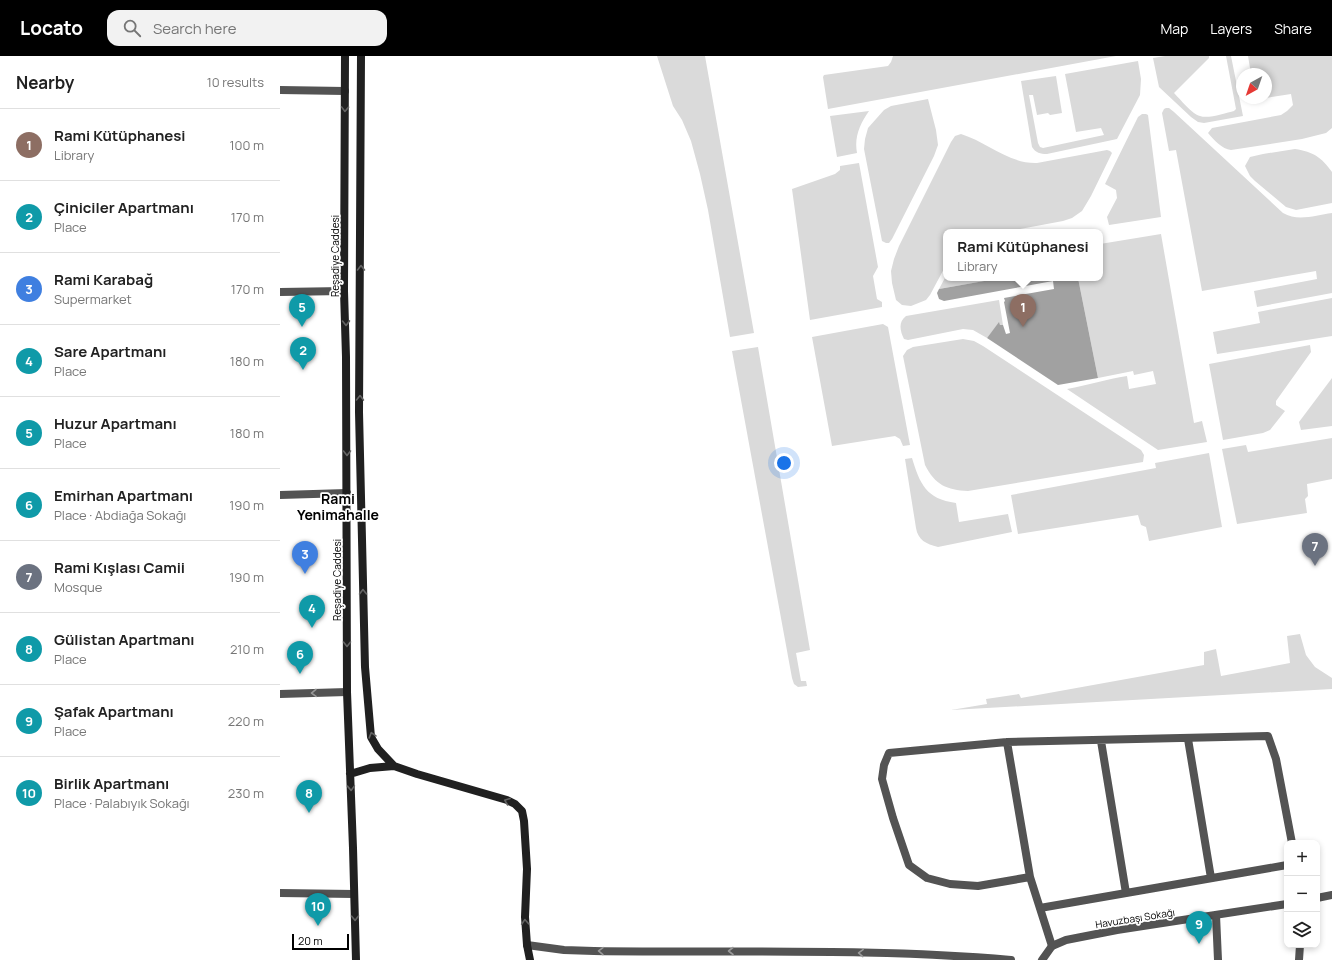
<!DOCTYPE html>
<meta charset="utf-8">
<style>
body{margin:0;font-family:Manrope,sans-serif;background:#f2f2f2;color:#222}
.controls{position:absolute;right:12px;bottom:12px;display:grid;overflow:hidden;border-radius:8px;box-shadow:0 2px 6px #0003}
.controls button{width:36px;height:36px;display:grid;place-items:center;padding:0;border:0;border-bottom:1px solid #e0e0e0;background:#fff;color:#222;font:20px sans-serif}
.compass{position:absolute;left:956px;top:12px;width:36px;height:36px;border-radius:50%;background:#fff;box-shadow:0 2px 6px #0003;rotate:220deg}
.scale{position:absolute;left:12px;bottom:10px;width:57px;box-sizing:border-box;padding-left:4px;border:2px solid #000;border-top:0;font-size:11px;line-height:14px;white-space:nowrap;color:#000;-webkit-text-stroke:3px #fff;paint-order:stroke}
.you{position:absolute;left:504px;top:407px;width:14px;height:14px;margin:-10px;border:3px solid #fff;border-radius:50%;background:#1a73e8;box-shadow:0 0 0 6px #1a73e833}
.badge{display:grid;place-items:center;width:26px;height:26px;border-radius:50%;background:#000;color:#fff;font-size:13px;font-weight:700}
.pin{position:absolute;translate:-50% -33px;filter:drop-shadow(0 1px 2px #0008)}
.pin::after{content:'';position:absolute;top:21px;width:14px;height:12px;background:inherit;clip-path:polygon(0 0,100% 0,50% 100%)}
.popup{position:absolute;left:663px;top:173px;width:160px;height:52px;box-sizing:border-box;display:grid;place-content:center;border-radius:8px;background:#fff;filter:drop-shadow(0 1px 3px #0005);font-size:13px;white-space:nowrap;color:#767676}
.popup b{font-size:15px;color:#222}
.popup::after{content:'';position:absolute;left:50%;top:100%;margin-left:-8px;border:8px solid transparent;border-top-color:#fff}
.list{margin:0;padding:0;list-style:none}
h2{display:flex;justify-content:space-between;align-items:center;height:52px;margin:0;padding:0 16px;font-size:17px}
h2 small{font-size:13px;font-weight:400;color:#767676}
.list li{display:grid;grid-template-columns:26px 1fr auto;gap:12px;align-items:center;box-sizing:border-box;height:72px;padding:0 16px;border-top:1px solid #e0e0e0}
.list b{display:block;font-size:15px;white-space:nowrap}
.list p{margin:0;font-size:13px;white-space:nowrap;color:#767676}
.list em{font-size:13px;font-style:normal;color:#767676}
.icon{flex:none;width:22px;height:22px;fill:none;stroke:currentColor;stroke-width:2;stroke-linecap:round;stroke-linejoin:round}
.map{position:relative;flex:none;width:1052px;height:904px;overflow:hidden}
header{display:flex;align-items:center;gap:24px;box-sizing:border-box;height:56px;padding:0 20px;background:#000;color:#fff}
header strong{font-size:19px}
nav{display:flex;gap:22px;margin-inline-start:auto;font-size:14px}
.search{width:280px;height:36px;background:#f2f2f2;display:flex;align-items:center;gap:10px;box-sizing:border-box;padding:0 14px;border-radius:12px;color:#767676;font-size:15px}
main{display:flex}
aside{flex:1;background:#fff}
.map>svg:first-child{display:block}
.green{fill:#dadada}
.water{fill:#a1a1a1}
.lines{fill:none;stroke-linecap:round;stroke-linejoin:round}
.lane{stroke:#535353;stroke-width:8}
.street{stroke:#535353;stroke-width:8}
.secondary{stroke:#202020;stroke-width:8}
.oneway{stroke:#636363}
.oneway2{stroke:#989898}
.labels{text-anchor:middle;stroke-width:3.5;stroke-linejoin:round;paint-order:stroke}
.street-label{font-size:10px;fill:#000;stroke:#fff}
.district-label{font-size:14px;font-weight:bold;fill:#000;stroke:#fff}
</style>
<header>
<strong>Locato</strong>
<div class="search"><svg class="icon" aria-label="search" viewBox="0 0 24 24"><circle cx="10" cy="10" r="6"/><path d="M15 15l6 6"/></svg>Search here</div>
<nav><a>Map</a><a>Layers</a><a>Share</a></nav>
</header>
<main>
<aside>
<h2>Nearby<small>10 results</small></h2>
<ul class="list">
<li><span class="badge" style="background:#8d6e63">1</span><div><b>Rami Kütüphanesi</b><p>Library</p></div><em>100 m</em></li>
<li><span class="badge" style="background:#0f9aa8">2</span><div><b>Çiniciler Apartmanı</b><p>Place</p></div><em>170 m</em></li>
<li><span class="badge" style="background:#3f7fe0">3</span><div><b>Rami Karabağ</b><p>Supermarket</p></div><em>170 m</em></li>
<li><span class="badge" style="background:#0f9aa8">4</span><div><b>Sare Apartmanı</b><p>Place</p></div><em>180 m</em></li>
<li><span class="badge" style="background:#0f9aa8">5</span><div><b>Huzur Apartmanı</b><p>Place</p></div><em>180 m</em></li>
<li><span class="badge" style="background:#0f9aa8">6</span><div><b>Emirhan Apartmanı</b><p>Place · Abdiağa Sokağı</p></div><em>190 m</em></li>
<li><span class="badge" style="background:#6b7280">7</span><div><b>Rami Kışlası Camii</b><p>Mosque</p></div><em>190 m</em></li>
<li><span class="badge" style="background:#0f9aa8">8</span><div><b>Gülistan Apartmanı</b><p>Place</p></div><em>210 m</em></li>
<li><span class="badge" style="background:#0f9aa8">9</span><div><b>Şafak Apartmanı</b><p>Place</p></div><em>220 m</em></li>
<li><span class="badge" style="background:#0f9aa8">10</span><div><b>Birlik Apartmanı</b><p>Place · Palabıyık Sokağı</p></div><em>230 m</em></li>
</ul>
</aside>
<div class="map">
<svg width="1052" height="904" viewBox="0 0 1052 904">
<rect width="100%" height="100%" fill="#fff"/>
<path class="green" d="M377 0H425L474 277 450 281 428 154 420 118 411 85 402 64 393 50Z
M613 0H836L548 53 543 21 544 19 608 10 611 6Z
M885 0H929V2L894 37C900 43 912 58 920 60 928 63 946 57 954 55L956 53 946 0H951L963 60 924 67 918 66 911 61 879 31 873 2Z
M968 0H1052V72L1046 77 1022 83 951 94C942 93 934 84 928 77L932 72 1001 59 1007 55 1013 49 1011 38 986 42V18H971Z
M858 5 861 23 860 39 837 83 767 98C760 98 756 97 752 91L741 25 776 20 782 57 770 59 768 57 757 59 753 39H749L758 87 760 91 763 92 824 79 821 72 796 76 785 18Z
M648 43 656 74 658 89 654 100 612 183 609 187H606L602 185 584 93 585 83 588 72 604 54 611 50Z
M886 52H889L894 56 1003 157C1018 166 1036 159 1052 157V237L977 251 974 235 1037 223 1036 215 922 235 896 94 889 95 882 57 884 53Z
M589 55C580 68 574 81 577 97L557 101 550 60Z
M862 58H866L868 59 881 161 829 169 827 161 837 142 836 134 825 128 858 61Z
M681 78C707 86 729 108 757 107L827 94 830 95 832 97 811 140 802 155 792 162 783 165 724 176H666V209L650 239 646 244 631 250 622 249 616 244 612 227 611 215 614 203 619 190 671 86 675 80Z
M1015 93C1034 96 1041 101 1052 116V147L1016 154 1006 151 975 125 970 120 965 110 970 101 983 98Z
M579 107 598 211 593 220 597 243 602 246V251L530 264 512 133 555 118 560 114V110Z
M881 178 914 367 922 365 927 386 878 394 787 333C808 329 827 323 847 320L849 333 876 328 873 315 854 319 853 315 818 322 798 222H820V188Z
M666 220V222H715L716 223 659 233Z
M1052 242V280L937 298 933 276 980 267 978 256Z
M719 244 723 269H720L719 267 707 282 693 274 683 273 628 284 624 283C620 275 618 266 626 260Z
M603 268 608 271 630 389 623 390 620 383 615 380 552 390 532 281Z
M683 283 694 285 703 290 861 394 864 399 863 406 688 435C667 434 655 429 645 409L623 300 627 294 633 291Z
M1030 289 1031 296 996 345V349L1005 355 990 374 983 377 943 384 929 308Z
M478 291 530 594 516 597 521 625H526L527 630 518 631 514 628 512 622 452 295Z
M1052 322V370L1021 374 1019 366Z
M1052 382V423L1027 428 1028 440 1025 443 1027 457 957 468 942 393 966 389 968 396Z
M929 397 942 471 869 485 866 471 861 469 858 459 738 478 731 439 876 412 875 407Z
M632 402C640 428 646 443 676 447L679 466 728 458 732 476 658 491C646 488 638 484 636 472L625 403Z
M1020 578 1026 599 1035 611 1052 622V633L671 654 707 648 706 643 739 638 741 642 924 609V596L936 593 941 620 1010 607 1007 580Z"/>
<path class="water" d="M721 222H798L818 322 778 329 707 282 719 266 720 269H723L726 278 730 277 724 246 725 245 724 242 774 233 773 225 664 245 659 243 657 237 659 233Z"/>
<g class="lines">
<path class="lane" d="M908 683 931 822
M821 685 846 837
M727 686 750 821 772 890
M750 821 698 830 670 828 647 822 629 809 613 762 602 723 604 709 609 697 727 686 988 680 996 703 1012 787
M760 852 1007 809
M247 889 284 894 314 895C453 897 592 892 731 904"/>
<path class="street" d="M0 34 65 35
M0 236 64 235
M0 439 67 437
M0 638 67 636
M0 837 74 838
M1037 842 1052 839
M936 859 938 904
M762 904 772 890 786 884 837 874 1007 848
M1019 904 1020 889"/>
<path class="secondary" d="M65 0 64 235 66 301 67 636 73 792 76 904
M81 0 79 356 85 611 91 681 98 693 114 710
M70 718 90 712 114 710 137 718 227 744 235 748 242 755 244 765 247 813 245 861 247 889 250 904"/>
</g>
<defs><path id="oneway-chevron" d="M-2-3.5L2.5 0L-2 3.5" fill="none" stroke-width="1.6" stroke-linecap="round" stroke-linejoin="round"/></defs>
<g class="oneway">
<use href="#oneway-chevron" transform="translate(65 53) rotate(92)"/>
<use href="#oneway-chevron" transform="translate(81 212) rotate(-90)"/>
<use href="#oneway-chevron" transform="translate(66 267) rotate(89)"/>
<use href="#oneway-chevron" transform="translate(80 342) rotate(-89)"/>
<use href="#oneway-chevron" transform="translate(67 397) rotate(90)"/>
<use href="#oneway-chevron" transform="translate(83 536) rotate(-91)"/>
<use href="#oneway-chevron" transform="translate(67 588) rotate(90)"/>
<use href="#oneway-chevron" transform="translate(92 679) rotate(-106)"/>
<use href="#oneway-chevron" transform="translate(71 732) rotate(88)"/>
<use href="#oneway-chevron" transform="translate(227 745) rotate(-160)"/>
<use href="#oneway-chevron" transform="translate(75 862) rotate(89)"/>
<use href="#oneway-chevron" transform="translate(245 866) rotate(-93)"/>
</g>
<g class="oneway2">
<use href="#oneway-chevron" transform="translate(34 637) rotate(179)"/>
<use href="#oneway-chevron" transform="translate(321 895) rotate(-179)"/>
<use href="#oneway-chevron" transform="translate(451 895) rotate(-180)"/>
<use href="#oneway-chevron" transform="translate(581 897) rotate(-178)"/>
</g>
<g class="labels">
<g class="street-label">
<text transform="translate(55 200) rotate(-90)" y="4">Reşadiye Caddesi</text>
<text transform="translate(57 524) rotate(-90)" y="4">Reşadiye Caddesi</text>
<text transform="translate(855 862) rotate(-9)" y="4">Havuzbaşı Sokağı</text>
</g>
<g class="district-label">
<text x="58" y="448">Rami<tspan x="58" dy="16">Yenimahalle</tspan></text>
</g>
</g>
</svg>
<div class="controls">
<button>+</button>
<button>−</button>
<button><svg class="icon" aria-label="layers" viewBox="0 0 24 24"><path d="M12 4l9 5-9 5-9-5zM3 14l9 5 9-5"/></svg></button>
</div>
<svg class="compass" viewBox="-18 -18 36 36"><path d="M0-13l5 13h-10z" fill="#e53935"/><path d="M0 13l5-13h-10z" fill="#767676"/></svg>
<div class="scale">20 m</div>
<div class="you"></div>
<div class="pin badge" style="left:743px;top:271px;background:#8d6e63">1</div>
<div class="popup"><b>Rami Kütüphanesi</b>Library</div>
<div class="pin badge" style="left:23px;top:314px;background:#0f9aa8">2</div>
<div class="pin badge" style="left:25px;top:518px;background:#3f7fe0">3</div>
<div class="pin badge" style="left:32px;top:572px;background:#0f9aa8">4</div>
<div class="pin badge" style="left:22px;top:271px;background:#0f9aa8">5</div>
<div class="pin badge" style="left:20px;top:618px;background:#0f9aa8">6</div>
<div class="pin badge" style="left:1035px;top:510px;background:#6b7280">7</div>
<div class="pin badge" style="left:29px;top:757px;background:#0f9aa8">8</div>
<div class="pin badge" style="left:919px;top:888px;background:#0f9aa8">9</div>
<div class="pin badge" style="left:38px;top:870px;background:#0f9aa8">10</div>
</div>
</main>
